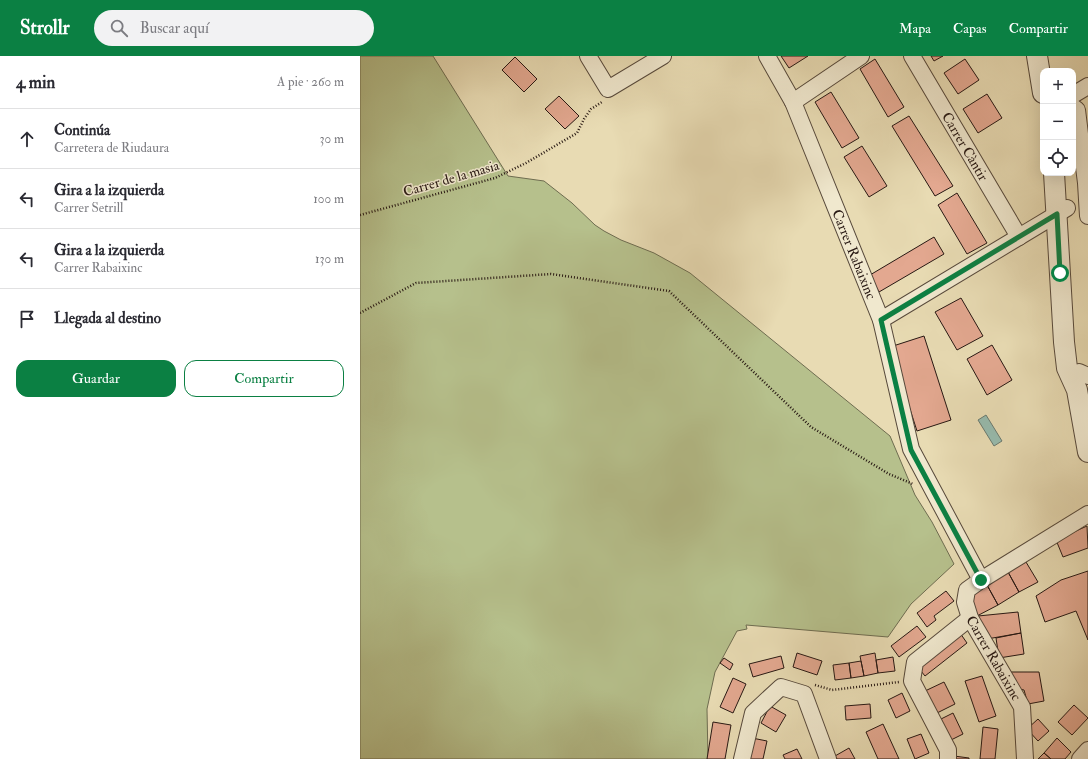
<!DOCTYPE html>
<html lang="es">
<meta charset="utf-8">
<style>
body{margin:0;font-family:"IM FELL Double Pica",serif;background:#f2f2f3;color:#2b2b33}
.controls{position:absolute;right:12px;top:12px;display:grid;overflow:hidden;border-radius:8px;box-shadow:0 4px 16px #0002}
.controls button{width:36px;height:36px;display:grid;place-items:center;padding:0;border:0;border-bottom:1px solid #e1e1e2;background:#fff;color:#2b2b33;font:20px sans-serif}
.stop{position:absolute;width:12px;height:12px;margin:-9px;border:3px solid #0b8043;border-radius:50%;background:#fff}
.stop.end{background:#0b8043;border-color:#fff;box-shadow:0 1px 4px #0008}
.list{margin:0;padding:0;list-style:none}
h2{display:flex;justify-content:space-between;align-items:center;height:52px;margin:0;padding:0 16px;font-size:17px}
h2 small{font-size:13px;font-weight:400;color:#7c7c81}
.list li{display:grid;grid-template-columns:26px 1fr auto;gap:12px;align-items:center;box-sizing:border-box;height:60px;padding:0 16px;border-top:1px solid #e1e1e2}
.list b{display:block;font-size:15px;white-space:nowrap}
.list p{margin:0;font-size:13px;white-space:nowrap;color:#7c7c81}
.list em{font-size:13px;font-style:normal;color:#7c7c81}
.actions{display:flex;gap:8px;padding:12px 16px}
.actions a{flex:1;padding:9px 0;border:1px solid #0b8043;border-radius:12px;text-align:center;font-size:14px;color:#0b8043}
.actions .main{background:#0b8043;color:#fff}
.icon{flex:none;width:22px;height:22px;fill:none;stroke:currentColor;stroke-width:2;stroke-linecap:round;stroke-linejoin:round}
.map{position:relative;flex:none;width:728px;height:703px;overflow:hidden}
header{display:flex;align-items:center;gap:24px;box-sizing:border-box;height:56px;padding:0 20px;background:#0b8043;color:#fff}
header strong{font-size:19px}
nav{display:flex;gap:22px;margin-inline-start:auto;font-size:14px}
.search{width:280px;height:36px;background:#f2f2f3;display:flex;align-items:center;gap:10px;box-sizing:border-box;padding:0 14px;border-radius:22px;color:#7c7c81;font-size:15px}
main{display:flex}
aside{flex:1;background:#fff}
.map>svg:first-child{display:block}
.green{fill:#b6c08c;stroke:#6e6c50}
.water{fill:#97bbae;stroke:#6a7a70}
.building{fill:#e3a890;stroke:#271813}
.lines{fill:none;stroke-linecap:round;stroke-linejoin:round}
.minor-casing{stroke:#57493b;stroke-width:18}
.tertiary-casing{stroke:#57493b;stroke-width:22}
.path{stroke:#271813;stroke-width:2.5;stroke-dasharray:1 2;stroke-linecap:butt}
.minor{stroke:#f0e8ce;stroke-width:16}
.tertiary{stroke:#f0e8ce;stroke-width:20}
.route{stroke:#0b8043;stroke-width:5}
.labels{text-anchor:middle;stroke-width:3;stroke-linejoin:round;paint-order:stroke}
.street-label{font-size:14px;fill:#271813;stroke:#f0e8ce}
</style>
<header>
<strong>Strollr</strong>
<div class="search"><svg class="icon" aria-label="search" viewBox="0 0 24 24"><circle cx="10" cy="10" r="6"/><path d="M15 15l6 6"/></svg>Buscar aquí</div>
<nav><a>Mapa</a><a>Capas</a><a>Compartir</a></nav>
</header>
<main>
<aside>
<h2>4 min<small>A pie · 260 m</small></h2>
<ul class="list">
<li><svg class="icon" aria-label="ahead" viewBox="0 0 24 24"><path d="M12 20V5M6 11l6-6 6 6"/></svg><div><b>Continúa</b><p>Carretera de Riudaura</p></div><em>30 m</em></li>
<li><svg class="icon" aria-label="left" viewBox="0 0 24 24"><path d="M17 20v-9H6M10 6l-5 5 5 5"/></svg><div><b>Gira a la izquierda</b><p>Carrer Setrill</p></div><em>100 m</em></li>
<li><svg class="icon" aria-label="left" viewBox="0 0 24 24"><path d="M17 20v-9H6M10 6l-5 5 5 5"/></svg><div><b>Gira a la izquierda</b><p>Carrer Rabaixinc</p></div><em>130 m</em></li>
<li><svg class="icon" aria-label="arrive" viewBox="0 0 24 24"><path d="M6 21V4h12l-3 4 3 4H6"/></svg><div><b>Llegada al destino</b></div></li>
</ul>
<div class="actions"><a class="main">Guardar</a><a>Compartir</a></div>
</aside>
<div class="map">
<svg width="728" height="703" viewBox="0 0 728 703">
<rect width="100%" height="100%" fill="#e8dbb3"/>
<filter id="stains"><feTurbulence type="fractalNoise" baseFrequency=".005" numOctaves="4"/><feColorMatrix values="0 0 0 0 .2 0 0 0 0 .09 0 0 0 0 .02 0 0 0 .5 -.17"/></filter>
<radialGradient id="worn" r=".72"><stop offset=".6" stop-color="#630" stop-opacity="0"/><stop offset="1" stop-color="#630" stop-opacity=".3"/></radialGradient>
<path class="green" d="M0 0H73L148 120 184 125 212 147 235 169 244 175 261 184 294 197 330 217 530 380 555 439 572 466 594 508 551 548 528 581 386 569 387 573 377 575 355 616 347 653 348 703H0Z"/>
<path class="water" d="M626 359 642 385 634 390 618 364Z"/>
<path class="building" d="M421 0H448L429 12Z
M571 0H583L574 5Z
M155 1 177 23 164 36 142 14Z
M515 3 544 51 528 61 500 13Z
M605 3 619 24 598 38 584 17Z
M471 36 499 82 482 92 455 46Z
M627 38 642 62 618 77 603 53Z
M199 40 219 60 205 73 185 53Z
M549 60 593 130 575 140 532 70Z
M502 90 527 130 509 141 484 101Z
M597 137 627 187 607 198 578 149Z
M574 181 584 198 519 236 510 219Z
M601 242 623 280 597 294 575 256Z
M564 280 591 364 557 375 530 291Z
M632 289 652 324 627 339 607 303Z
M727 470 728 492 703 501 696 484Z
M666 506 678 526 659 536 648 516Z
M728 515V584L716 555 685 566 676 540 701 524Z
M648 516 659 536 638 549 627 529Z
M627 529 638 549 615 561 609 541Z
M586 535 594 545 574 560 576 564 567 571 557 557Z
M658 556 661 577 627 583 615 561 618 560Z
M557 570 566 581 539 601 531 590Z
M600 577 607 587 565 620 557 610Z
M661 577 664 598 639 602 636 582Z
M437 597 462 605 457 619 433 611Z
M515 597 518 617 504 620 500 600Z
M421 600 424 612 393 621 389 608Z
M533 601 535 615 518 617 516 604Z
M364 602 373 608 370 614 360 607Z
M501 605 504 620 491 622 489 607Z
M489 607 491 622 475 624 473 609Z
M651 616H679L684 645 668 648 664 634 655 632Z
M622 620 636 660 619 666 605 625Z
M373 622 386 628 373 657 360 651Z
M584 626 595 648 577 657 565 635Z
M542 637 550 655 536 662 528 644Z
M510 648 511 662 486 664 485 650Z
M714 649 728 662 712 679 698 666Z
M410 650 426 659 416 676 401 667Z
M593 657 603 678 589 685 579 664Z
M678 663 689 675 678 685 667 673Z
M353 666 371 669 365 703H347Z
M523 668 539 703H518L506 676Z
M623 671 638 673 635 703H620Z
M561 678 569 697 555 703 547 683Z
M392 682 407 685 403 703H388Z
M697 682 711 696 705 703H691L684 697Z
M489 692 495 703H477L475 700Z
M437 693 442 703H425L423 699Z
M684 697 691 703H678Z
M594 700 609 702V703H594Z"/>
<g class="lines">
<defs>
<g id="minor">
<path d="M228 0 248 33 303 0"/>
<path id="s1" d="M407 0 433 46 521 264 551 393 621 524"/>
<path id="s2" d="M552 0 659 181"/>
<path d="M713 39 728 30"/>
<path d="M433 46 501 0"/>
<path d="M713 51 717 54 726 127 728 160"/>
<path d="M521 264 707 152"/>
<path d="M719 316 728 320"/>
<path d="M382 703 393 657 421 631 444 638 468 703"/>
<path d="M588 703V694L552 625 555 606 610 562"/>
<path d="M665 703 662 651 610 562 605 546 607 534 621 524 728 458"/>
<path d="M720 703 728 694"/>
</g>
<path id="tertiary" d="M677 0 683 37
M694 117 704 286 707 312 717 334 728 396"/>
</defs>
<use href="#minor" class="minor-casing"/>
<use href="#tertiary" class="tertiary-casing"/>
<path class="path" d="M0 159 135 122 166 107 217 77 224 63 231 53 242 46
M0 257 56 227 191 218 309 235 451 371 529 418 553 428
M455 629 472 634 539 626"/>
<use href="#minor" class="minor"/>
<use href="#tertiary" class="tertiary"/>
</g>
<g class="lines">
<path class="route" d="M621 524 551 394 521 264 697 158 700 217"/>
</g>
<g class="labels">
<g class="street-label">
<text dy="5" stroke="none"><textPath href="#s2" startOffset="105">Carrer Càntir</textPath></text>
<text transform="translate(91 122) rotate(-16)" y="5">Carrer de la masia</text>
<text dy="5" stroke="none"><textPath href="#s1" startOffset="217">Carrer Rabaixinc</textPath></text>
<text transform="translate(634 602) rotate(60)" y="5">Carrer Rabaixinc</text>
</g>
</g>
<rect width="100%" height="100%" filter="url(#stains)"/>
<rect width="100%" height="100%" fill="url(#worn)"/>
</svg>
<div class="controls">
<button>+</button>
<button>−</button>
<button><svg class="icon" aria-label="locate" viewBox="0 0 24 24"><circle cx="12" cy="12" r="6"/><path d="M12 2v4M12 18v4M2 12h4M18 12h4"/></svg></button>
</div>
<div class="stop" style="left:700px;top:217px"></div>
<div class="stop end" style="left:621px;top:524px"></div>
</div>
</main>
